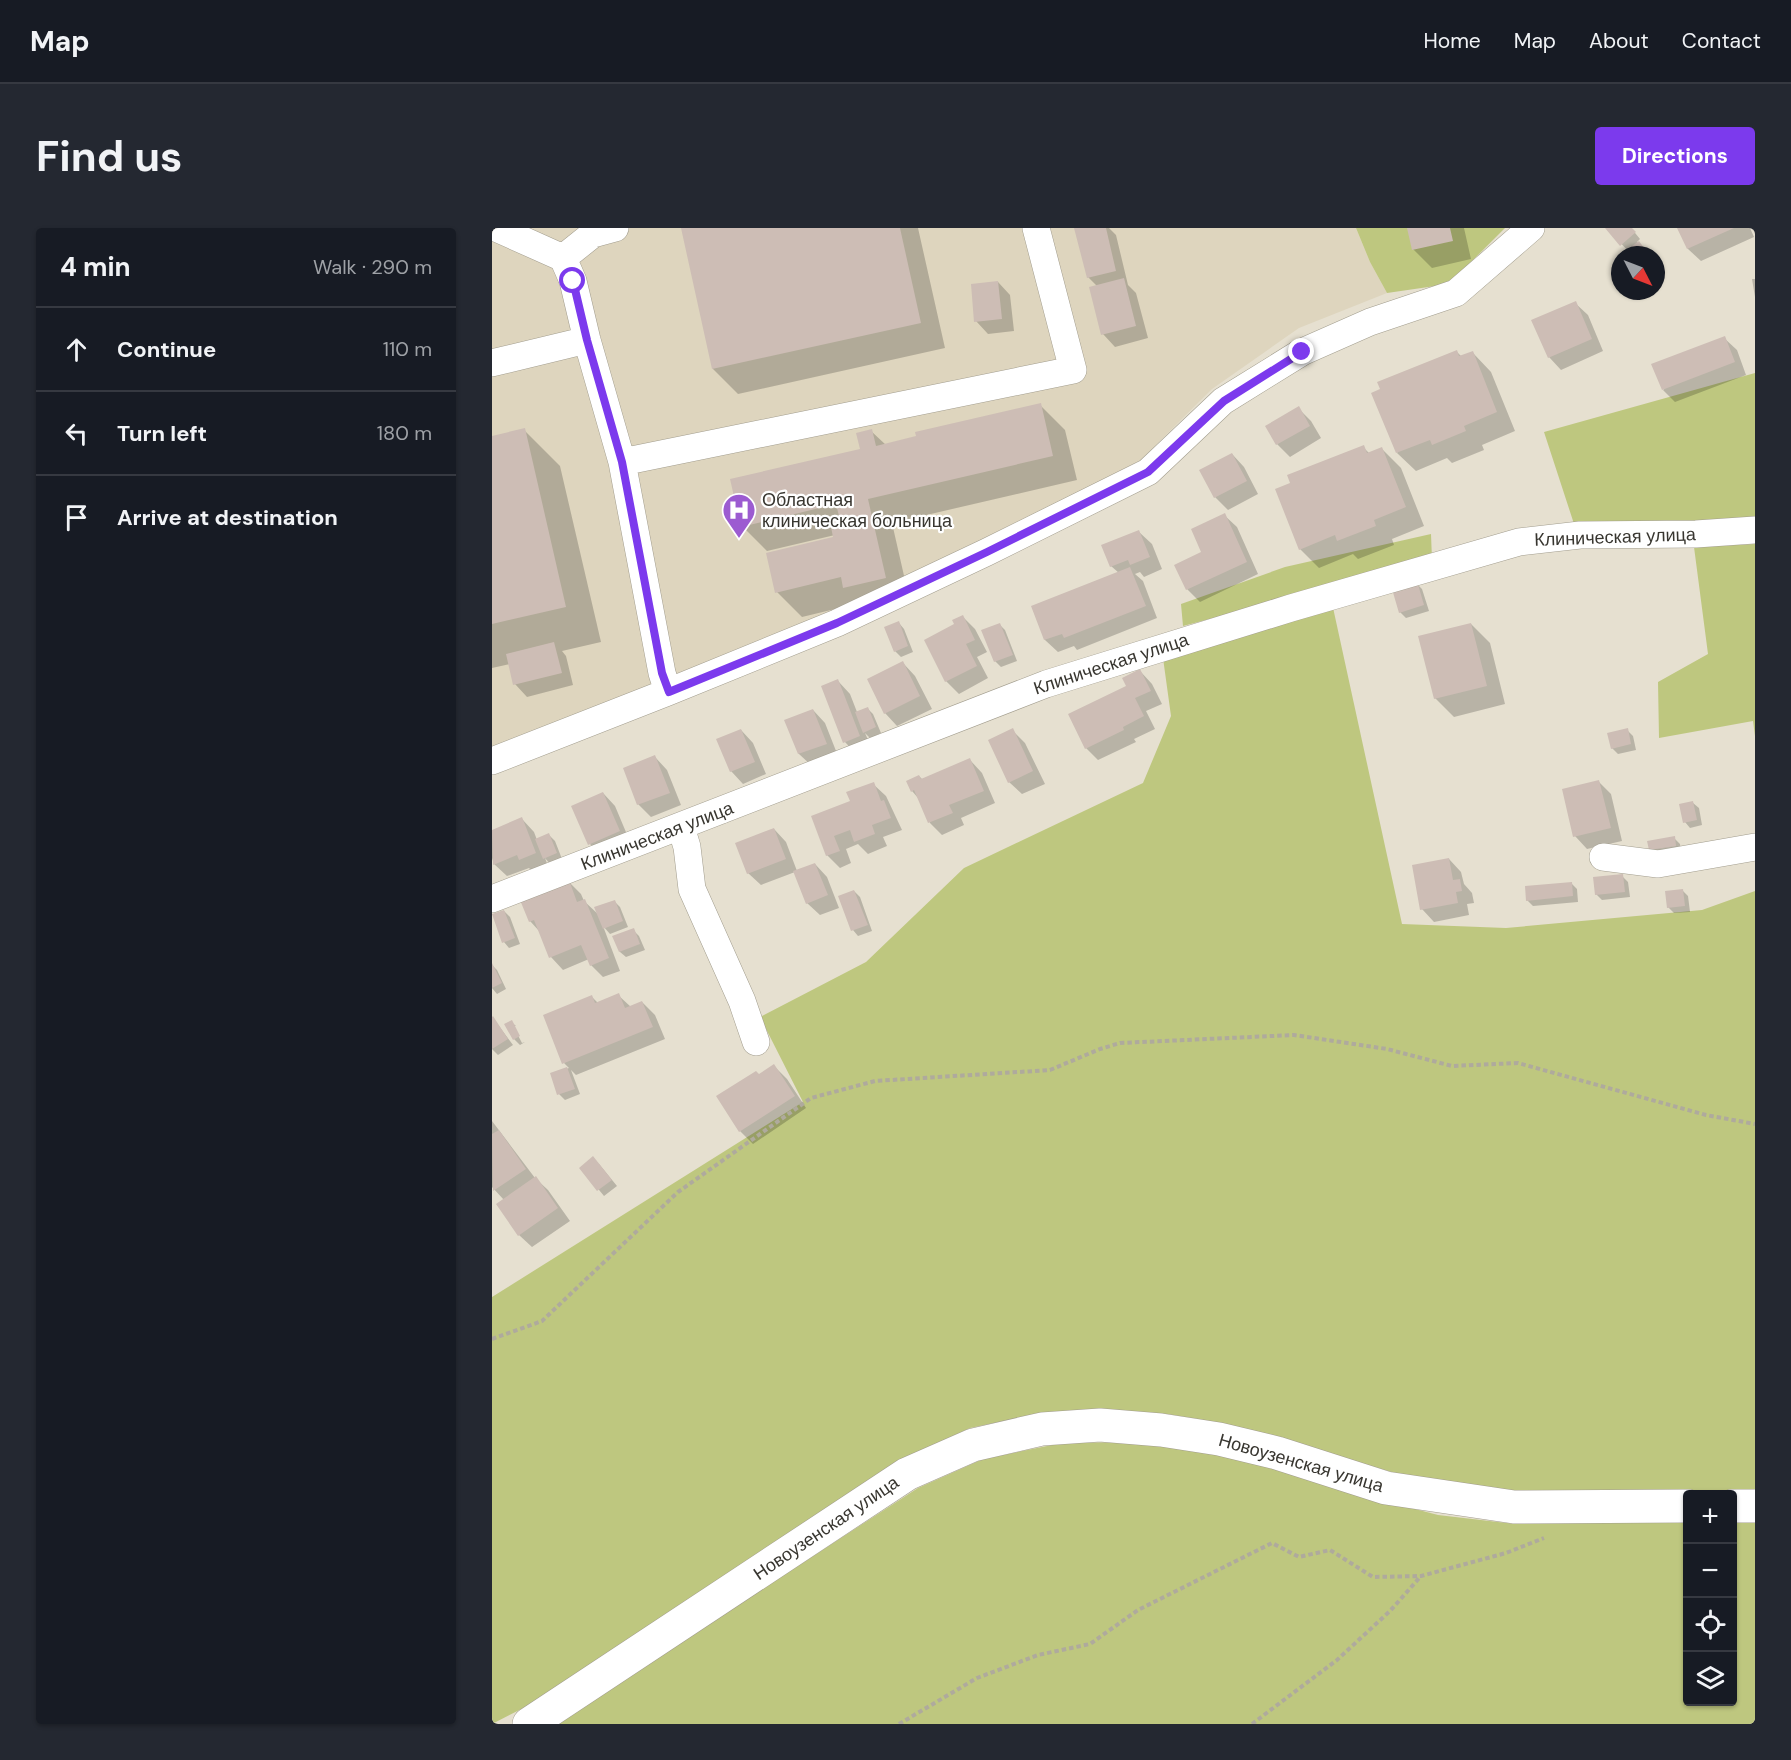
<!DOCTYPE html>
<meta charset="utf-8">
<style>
body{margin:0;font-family:"DM Sans",sans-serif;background:#242831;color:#f1f3f6}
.controls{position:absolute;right:18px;bottom:18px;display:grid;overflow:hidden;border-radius:6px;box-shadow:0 2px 4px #0004}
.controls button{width:54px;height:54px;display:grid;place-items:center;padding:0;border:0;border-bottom:2px solid #363941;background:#171b24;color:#f1f3f6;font:30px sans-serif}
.compass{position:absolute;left:1119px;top:18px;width:54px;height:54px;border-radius:50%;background:#171b24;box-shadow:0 2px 4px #0004;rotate:132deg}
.stop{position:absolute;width:18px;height:18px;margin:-14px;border:4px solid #7c3aed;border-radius:50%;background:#fff}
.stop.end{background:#7c3aed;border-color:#fff;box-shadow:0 2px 6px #0008}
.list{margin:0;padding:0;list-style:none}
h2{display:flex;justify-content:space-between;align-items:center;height:78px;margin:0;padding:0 24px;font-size:26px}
h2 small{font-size:20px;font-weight:400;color:#9ea1a6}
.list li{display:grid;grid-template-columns:39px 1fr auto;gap:18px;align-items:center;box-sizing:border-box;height:84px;padding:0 24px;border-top:2px solid #363941}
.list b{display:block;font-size:22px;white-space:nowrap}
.list em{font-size:20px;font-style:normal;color:#9ea1a6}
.icon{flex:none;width:33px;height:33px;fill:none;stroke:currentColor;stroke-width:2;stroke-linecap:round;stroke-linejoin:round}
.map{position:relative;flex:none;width:1263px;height:1496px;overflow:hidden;border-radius:6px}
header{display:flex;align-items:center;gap:36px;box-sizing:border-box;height:84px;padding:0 30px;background:#171b24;border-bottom:2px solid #363941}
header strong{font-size:28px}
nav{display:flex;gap:33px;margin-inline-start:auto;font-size:21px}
.intro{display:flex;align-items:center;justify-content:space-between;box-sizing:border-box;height:144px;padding:0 36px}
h1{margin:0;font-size:42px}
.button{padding:15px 27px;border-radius:6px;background:#7c3aed;color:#fff;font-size:21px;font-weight:700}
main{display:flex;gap:36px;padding:0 36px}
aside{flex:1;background:#171b24;border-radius:6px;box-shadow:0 2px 4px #0004}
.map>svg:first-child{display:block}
.built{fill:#ded5be}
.green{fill:#bec77f}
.shadow{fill:#0003}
.building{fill:#cdbdb5}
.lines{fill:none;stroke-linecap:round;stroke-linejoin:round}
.minor-casing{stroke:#a29d8e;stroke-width:28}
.major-casing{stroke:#a29d8e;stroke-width:34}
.path{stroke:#afaa9d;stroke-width:4;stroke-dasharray:4.5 3;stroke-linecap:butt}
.minor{stroke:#fff;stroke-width:27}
.major{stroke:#fff;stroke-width:33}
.route{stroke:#7c3aed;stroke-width:8}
.labels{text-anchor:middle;stroke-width:4.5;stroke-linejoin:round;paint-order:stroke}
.poi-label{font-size:18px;fill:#383630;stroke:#fff;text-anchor:start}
.street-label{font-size:18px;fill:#383630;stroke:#fff}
</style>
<header>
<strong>Map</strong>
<nav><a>Home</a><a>Map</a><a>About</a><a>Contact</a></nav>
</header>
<div class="intro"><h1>Find us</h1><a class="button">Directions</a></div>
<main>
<aside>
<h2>4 min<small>Walk · 290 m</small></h2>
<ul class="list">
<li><svg class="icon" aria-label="ahead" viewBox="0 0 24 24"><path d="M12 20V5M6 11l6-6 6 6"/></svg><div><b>Continue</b></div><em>110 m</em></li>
<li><svg class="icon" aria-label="left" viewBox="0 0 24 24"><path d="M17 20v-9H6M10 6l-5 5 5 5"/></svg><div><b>Turn left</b></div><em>180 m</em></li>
<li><svg class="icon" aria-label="arrive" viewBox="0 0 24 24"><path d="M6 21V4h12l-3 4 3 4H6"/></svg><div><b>Arrive at destination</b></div></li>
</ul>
</aside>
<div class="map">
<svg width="1263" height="1496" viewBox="0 0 1263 1496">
<rect width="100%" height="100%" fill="#e6e0d0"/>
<path class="built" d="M0 0H864L878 34 895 65 807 100 720 161 648 233 339 390 0 523Z"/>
<path class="green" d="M864 0H1013L957 56 895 65 878 34Z
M1263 145V289L1084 302 1052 204Z
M939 306 940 332 691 398 689 376 793 339Z
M1263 316V508L1261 493 1167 510 1166 454 1216 426 1202 319Z
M840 375 910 696 1014 700 1210 682 1263 663V1266L1027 1267 903 1245 735 1196 675 1186 622 1182 550 1185 478 1200 413 1231 45 1473 0 1496V1069L311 874 268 789 374 734 472 640 651 555 679 488 671 430Z
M642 1214 760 1233 877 1269 946 1287 1023 1296 1120 1291 1195 1292 1196 1474H1240L1241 1293H1263V1496H62L426 1260 491 1231 570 1215Z"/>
<path class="shadow" d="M190 0H426L453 120 246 166 221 141Z
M589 0H617L624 7 636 57 644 65 656 110 623 119 611 106 606 59 596 49Z
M917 0H972L979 31 940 40 921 21Z
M1115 0H1139L1148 11 1145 14 1157 27H1132L1136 23Z
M1187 0H1258L1262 9 1209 33 1196 21Z
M1260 51H1263V69Z
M506 54 518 67 522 103 496 106 484 93Z
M1083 75 1096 87 1111 123 1069 142 1057 129Z
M1232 110 1245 122 1254 147 1183 174 1171 162Z
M965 124 970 129 981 125 999 144 1023 203 990 217 992 222 960 235 955 230 924 243 905 225Z
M548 177 573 202 585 252 400 295 418 374 368 375 310 389 285 364 343 310V307L275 323 250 298 370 223 379 203 394 217Z
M806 180 819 193 829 210 798 229 785 216Z
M32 202 68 238 109 414 70 423 74 428 81 457 35 469 23 456 18 436 0 440V210Z
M871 219 878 226 890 221 909 240 932 298 900 311 902 317 866 331 861 326 827 340 808 321Z
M740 226 752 239 766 266 736 282 723 269Z
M732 287 745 299 766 346 708 374 695 361Z
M647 304 660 316 670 341 652 349 648 344 643 346 651 353 665 390 585 422 582 418 566 424 553 412 540 379 627 345 619 338Z
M924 355 930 361 937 383 914 390 908 384Z
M471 389 483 401 495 424 485 429 496 450 467 466 454 453 465 397Z
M407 395 412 401 421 424 409 429 403 423Z
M507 396 513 402 525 433 509 439 503 433Z
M979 396 998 415 1013 476 962 489 943 470Z
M411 435 423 448 440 481 405 498 393 485Z
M648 443 660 456 670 476 654 483 663 501 642 511 644 514 606 532 594 520Z
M346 453 358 466 365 484 375 480 381 486 389 505 378 510 373 505 380 521 365 527 353 514Z
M321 482 333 495 346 528 320 538 307 526 294 493Z
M249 502 261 515 274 546 251 556 239 543Z
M520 502 533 515 553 556 530 566 517 554Z
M1135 502 1141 508 1144 522 1126 526 1120 520Z
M163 529 175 542 189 577 159 589 146 576 133 541Z
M478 532 490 545 503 575 469 590 472 597 450 607 438 595 427 571 420 563 427 548 431 552Z
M1107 554 1119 566 1130 613 1095 621 1083 608Z
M381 556 394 568 410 602 391 609 395 618 376 626 366 616 354 621 359 635 348 640 335 627 321 589 360 574Z
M111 565 123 578 139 616 110 629 98 616Z
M1201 575 1207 580 1210 597 1198 600 1193 594Z
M30 591 42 604 45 612 57 607 63 613 70 631 58 636 53 630 56 638 41 644 37 640 15 648 2 636 0 630V603Z
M282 601 294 614 305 643 323 636 335 649 347 680 328 687 315 675 303 644 269 657 256 645Z
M1182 610 1188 616 1189 623 1164 628 1158 622Z
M957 631 969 644 972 656 980 665 982 675 975 676 977 687 942 694 930 681Z
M1130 648 1136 654 1138 669 1110 672 1104 666Z
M77 654 89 666 92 673 107 687 122 673 128 679 136 699 118 706 111 698 128 743 111 749 99 737 97 731 71 742 59 729 48 704 38 693Z
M1079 655 1085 661 1086 674 1041 678 1035 672Z
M1190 662 1196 668 1198 684 1182 685 1176 679Z
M362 663 368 669 380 703 366 708 361 702Z
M12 683 18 689 28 716 17 720 12 714Z
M141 702 147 708 153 722 134 729 128 724 122 709Z
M0 737 5 742 14 761 5 766 0 760Z
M126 767 139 779 150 774 163 787 173 811 84 847 79 842 88 866 73 872 67 866 60 846 77 840 72 835 100 769 106 775Z
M1 790 21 817 6 827 0 821Z
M19 794 24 798H21L30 815 33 814 28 817 22 811Z
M282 838 295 851 314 880 261 916 248 903 267 848Z
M0 893 43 950 56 962 78 993 40 1019 27 1007 12 972 0 959Z
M107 936 125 958 112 968 89 940Z"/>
<path class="building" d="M189 0H408L429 95 220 141Z
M582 0H614L624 43 595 50Z
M915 0H958L961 13 920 22Z
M1113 0H1140L1144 4 1128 18Z
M1185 0H1242L1195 21Z
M1147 13 1157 27H1128Z
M632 50 644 98 609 107 597 59Z
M506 53 510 91 482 94 479 56Z
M1084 73 1100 111 1056 130 1039 92Z
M1233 108 1243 134 1170 162 1159 136Z
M965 122 967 128 981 123 1005 184 972 198 974 203 940 217 938 212 904 225 879 165 888 161 885 154Z
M549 175 561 228 376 271 394 350 351 360 349 349 283 365 274 325 341 309 338 294 348 292 344 276 249 299 238 251 368 221 364 205 380 201 384 218 424 208 423 204Z
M807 178 818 198 784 217 773 198Z
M33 200 74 379 0 396V208Z
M872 217 875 225 890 219 914 279 882 292 884 298 845 313 843 307 807 322 783 261 798 255 795 247Z
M740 225 755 253 722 270 707 242Z
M733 285 755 334 694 362 682 337 709 324 699 301Z
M647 302 658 329 638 337 636 332 618 339 609 317Z
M638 339 654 378 572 410 570 406 552 412 539 378Z
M925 353 932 377 907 385 900 361Z
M471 387 483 412 474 416 485 438 453 454 432 412 462 396 460 392Z
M407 393 416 418 402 424 392 399Z
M508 395 521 427 502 434 489 402Z
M979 395 995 458 942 471 926 408Z
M62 414 70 445 21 457 14 426Z
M411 433 428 468 392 486 375 451Z
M648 441 659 463 643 470 652 488 631 499 632 502 593 521 576 486 634 458 630 450Z
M346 451 368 508 351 515 329 458Z
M376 479 384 499 371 505 363 484Z
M321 481 335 516 306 526 292 492Z
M521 500 541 543 516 555 496 512Z
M1136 500 1139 516 1119 521 1115 505Z
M249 501 263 534 238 544 224 511Z
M163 527 178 565 145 577 131 540Z
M478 530 492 563 457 577 461 585 436 595 422 562 419 564 414 553 427 547 429 551Z
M1107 552 1119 600 1081 609 1070 561Z
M382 554 389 573 392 572 399 590 380 597 383 606 362 614 358 602 342 608 348 623 334 628 319 588 358 573 354 564Z
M111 564 128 603 96 617 79 578Z
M1201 573 1205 592 1191 595 1187 576Z
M30 589 44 625 27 632 25 627 1 637 0 602Z
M282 600 294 631 255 646 243 615Z
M57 605 65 625 51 631 43 611Z
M1183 608 1184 618 1157 622 1155 613Z
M957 630 961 652 968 651 970 663 964 664 966 675 928 682 920 637Z
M323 635 336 667 314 676 301 643Z
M1131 646 1133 664 1103 667 1101 649Z
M77 652 85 674 93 671 117 730 98 738 89 717 57 730 42 692 37 694 28 672Z
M1080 654 1081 668 1034 673 1033 658Z
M1191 661 1193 678 1175 680 1173 663Z
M362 662 376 697 359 703 346 668Z
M123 672 131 693 111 701 102 679Z
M12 682 23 710 10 715 0 686Z
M142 700 148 716 127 724 120 708Z
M0 735 10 755 0 760Z
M127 765 133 780 150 773 161 799 70 836 51 787 100 767 103 775Z
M1 788 16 811 0 821V789Z
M20 792 28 808 21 812 12 796Z
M282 836 303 868 247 904 224 868 264 843 267 846Z
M75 839 83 861 65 867 58 845Z
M7 902 34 941 1 963 0 906Z
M101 928 120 952 105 963 87 940Z
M44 948 66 980 26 1008 4 976Z"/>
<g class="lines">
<defs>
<path id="minor" d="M4 0 71 30 81 53 95 112 130 234 170 445 176 464
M71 30 101 6 123 0
M0 135 95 112
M130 234 581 142 544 0
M0 533 176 464 345 395 495 324 656 244 731 173 810 124 878 94 964 65 1039 0
M189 599 195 619 200 661 250 773 264 814
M1111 629 1166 636 1263 619
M0 671 554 456 799 380 1027 314 1088 307 1204 306 1263 302"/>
<path id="major" d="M1240 1278H1263
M37 1496 415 1246 481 1217 550 1201 608 1197 669 1202 727 1211 785 1225 894 1260 1022 1279 1196 1278"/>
</defs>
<use href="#minor" class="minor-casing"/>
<use href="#major" class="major-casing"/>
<path class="path" d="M0 1111 50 1093 186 964 319 870 383 853 558 842 608 821 628 815 802 807 895 821 960 838 1026 835 1214 887 1263 896
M407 1496 485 1450 546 1427 598 1416 646 1382 780 1315 807 1329 838 1322 881 1349 929 1348 1014 1325 1052 1310
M760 1496 845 1432 898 1383 929 1348"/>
<use href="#minor" class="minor"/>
<use href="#major" class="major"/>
</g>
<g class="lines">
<path class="route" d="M81 53 95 112 130 234 170 445 177 464 345 395 495 324 656 244 732 173 810 124"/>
</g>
<defs>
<symbol id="hospital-pin" viewBox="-11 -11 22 30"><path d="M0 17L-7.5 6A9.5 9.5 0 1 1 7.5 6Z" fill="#9c5bd1" stroke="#fff"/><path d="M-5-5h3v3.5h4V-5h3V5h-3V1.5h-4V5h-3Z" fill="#fff"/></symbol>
</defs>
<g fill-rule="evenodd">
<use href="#hospital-pin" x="228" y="263" width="38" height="52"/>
</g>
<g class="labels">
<g class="poi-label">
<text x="270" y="278">Областная<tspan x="270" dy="21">клиническая больница</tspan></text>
</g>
<g class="street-label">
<text transform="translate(1123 309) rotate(-2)" y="6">Клиническая улица</text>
<text transform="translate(619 436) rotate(-18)" y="6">Клиническая улица</text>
<text transform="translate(165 608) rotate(-21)" y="6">Клиническая улица</text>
<text transform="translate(809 1235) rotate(16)" y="6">Новоузенская улица</text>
<text transform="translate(334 1300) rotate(-34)" y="6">Новоузенская улица</text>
</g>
</g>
</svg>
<div class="controls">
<button>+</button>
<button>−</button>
<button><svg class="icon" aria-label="locate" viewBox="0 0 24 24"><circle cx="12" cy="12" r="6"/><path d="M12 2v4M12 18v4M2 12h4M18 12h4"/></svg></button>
<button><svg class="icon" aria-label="layers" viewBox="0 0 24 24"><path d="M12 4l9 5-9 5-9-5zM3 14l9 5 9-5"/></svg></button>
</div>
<svg class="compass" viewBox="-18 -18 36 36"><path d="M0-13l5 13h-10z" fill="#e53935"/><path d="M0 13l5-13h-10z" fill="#9ea1a6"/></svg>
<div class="stop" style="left:81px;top:53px"></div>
<div class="stop end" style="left:810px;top:124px"></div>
</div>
</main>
